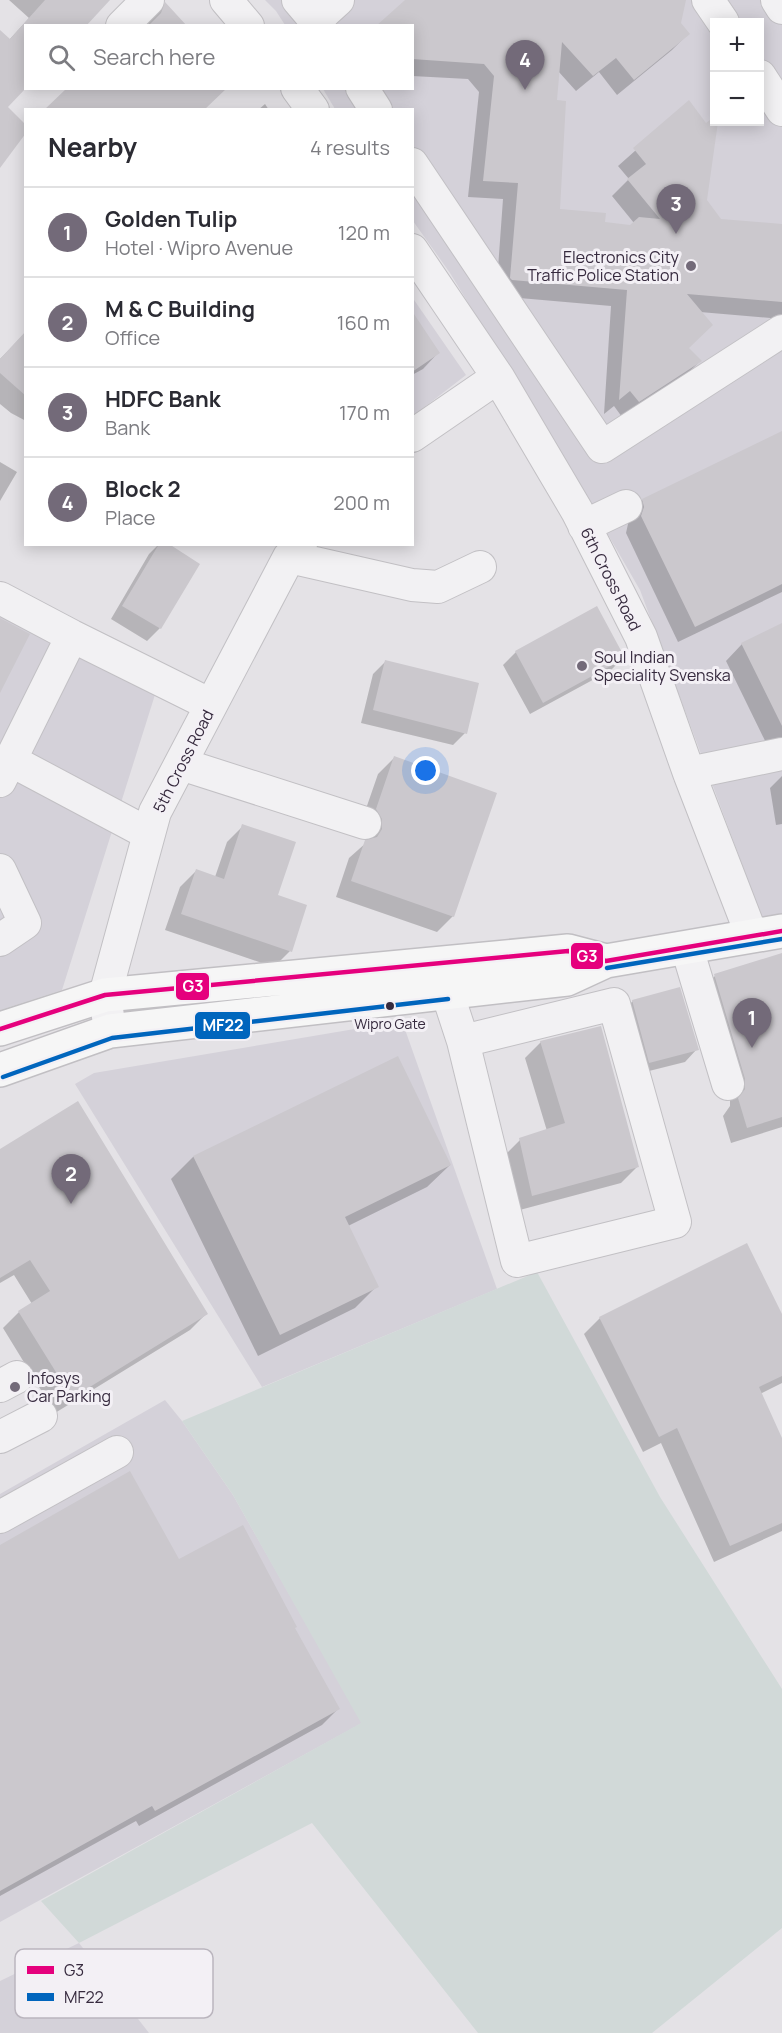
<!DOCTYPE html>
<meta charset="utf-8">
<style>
body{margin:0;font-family:Manrope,sans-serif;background:#f7f7f7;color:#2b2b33}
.controls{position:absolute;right:18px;top:18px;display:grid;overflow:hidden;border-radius:0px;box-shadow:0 3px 15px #0003}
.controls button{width:54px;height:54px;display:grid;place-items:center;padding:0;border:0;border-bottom:2px solid #e1e1e2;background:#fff;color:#2b2b33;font:30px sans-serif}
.you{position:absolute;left:426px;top:771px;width:21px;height:21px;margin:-15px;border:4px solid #fff;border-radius:50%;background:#1a73e8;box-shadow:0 0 0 9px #1a73e833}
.badge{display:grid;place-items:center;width:39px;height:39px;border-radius:50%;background:#736a79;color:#fff;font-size:20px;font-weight:700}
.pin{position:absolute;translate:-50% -50px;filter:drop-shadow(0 2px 3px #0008)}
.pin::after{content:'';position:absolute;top:32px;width:21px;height:18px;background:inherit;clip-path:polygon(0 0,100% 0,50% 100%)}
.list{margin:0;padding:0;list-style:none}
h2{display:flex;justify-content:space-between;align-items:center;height:78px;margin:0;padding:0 24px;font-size:26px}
h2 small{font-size:20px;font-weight:400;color:#7c7c81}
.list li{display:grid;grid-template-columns:39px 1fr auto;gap:18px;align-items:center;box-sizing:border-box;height:90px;padding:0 24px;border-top:2px solid #e1e1e2}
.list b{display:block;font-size:22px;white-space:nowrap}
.list p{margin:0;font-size:20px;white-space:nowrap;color:#7c7c81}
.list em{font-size:20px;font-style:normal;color:#7c7c81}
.icon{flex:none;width:33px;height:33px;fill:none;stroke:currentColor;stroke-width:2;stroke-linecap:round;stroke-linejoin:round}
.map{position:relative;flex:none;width:782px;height:2033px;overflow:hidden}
.search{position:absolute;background:#fff;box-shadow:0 3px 15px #0003;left:24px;top:24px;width:390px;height:66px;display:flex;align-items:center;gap:15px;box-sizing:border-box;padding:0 21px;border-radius:0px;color:#7c7c81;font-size:22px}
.panel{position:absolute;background:#fff;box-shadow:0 3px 15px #0003;left:24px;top:108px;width:390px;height:438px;border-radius:0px}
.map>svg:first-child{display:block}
.built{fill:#d4d1d9}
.green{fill:#d1d9d8}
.shadow{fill:#0003}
.building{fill:#cbc8cd}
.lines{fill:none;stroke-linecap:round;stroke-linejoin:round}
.minor-casing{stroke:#c2c0c4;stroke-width:34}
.major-casing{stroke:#c1bfc3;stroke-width:36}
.minor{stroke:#f2f1f3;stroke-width:32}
.major{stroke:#f6f6f6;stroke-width:33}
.bus-1-casing{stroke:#f3f0f5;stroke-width:9}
.bus-2-casing{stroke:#f3f0f5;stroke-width:9}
.bus-1{stroke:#e5007d;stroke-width:4.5}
.bus-2{stroke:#0065bd;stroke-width:4.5}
.poi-dot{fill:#736a79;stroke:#f3f0f5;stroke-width:2}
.bus-dot{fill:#362a3e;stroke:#f3f0f5;stroke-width:2}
.labels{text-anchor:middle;stroke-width:6;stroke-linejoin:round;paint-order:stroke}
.bus-label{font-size:14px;fill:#362a3e;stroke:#f3f0f5}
.poi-label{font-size:16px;fill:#362a3e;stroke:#f3f0f5;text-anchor:start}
.street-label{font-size:16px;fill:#362a3e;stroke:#f3f0f5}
.key{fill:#f3f0f5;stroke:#bab5be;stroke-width:1.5}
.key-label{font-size:16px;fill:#362a3e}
.line-badge{stroke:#f3f0f5;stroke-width:2}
.badge-label{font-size:16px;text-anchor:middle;font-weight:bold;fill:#fff}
</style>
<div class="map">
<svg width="782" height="2033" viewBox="0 0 782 2033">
<rect width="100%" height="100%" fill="#e4e2e6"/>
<path class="built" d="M265 0H705L714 22V122H760V79L782 112V913L762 918 640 590 588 500 450 273 413 221 412 110 335 109 323 89 412 88V26L285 25 276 11Z
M721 0H782V99L760 63V22H735Z
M412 297 466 375 413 416H412Z
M0 586 159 682 62 990 0 1010Z
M402 1021 497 1289 262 1387 75 1084 94 1073Z
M165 1400 182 1421 233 1495 362 1723 0 1922V1494Z
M79 1943 149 2033H0V1981Z"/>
<path class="green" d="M537 1272 660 1497 782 1689V1928L652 2033H478L312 1823 79 1943 41 1901 361 1723 233 1495 182 1421Z"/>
<path class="shadow" d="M9 0H108L26 26 0 97V50L29 18Z
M408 0H685L680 24 688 34 672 50 617 95 599 72 576 91 558 71 555 102 558 210 603 224 630 226 634 223 612 196 629 179 618 166 689 103 706 126 714 119V122H717L706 200 720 221 782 225V319L700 312 688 348 700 361 684 377 622 417 614 406 604 414 611 306 496 296 503 199 468 197 479 92 468 79 412 76V26Z
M165 5 185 26H147L150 20Z
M265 104 269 110H258Z
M412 313 438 353 423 369 412 375Z
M26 332V421L11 413 0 404V359Z
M782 432V592L678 642 626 533 628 524 627 516 643 500Z
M0 462 17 472 0 501Z
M159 544 160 628 147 641 111 619 149 554Z
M596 608 623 658 611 670 530 714 503 665 516 652Z
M782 625V752L771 753 726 661 742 644Z
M386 661 465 733 453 745 361 723 373 674Z
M394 758 453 916 437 932 336 897 349 858 367 842V835L360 826 378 774Z
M782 776V824L776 825 770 788Z
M243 826 277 896 290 951 274 967 165 930 180 887 196 871 215 877 227 842Z
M782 955V1127L731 1143 723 1116 730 1106V1096L698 992 715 976Z
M633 1001 697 1049 685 1062 637 1074 620 1013Z
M541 1042 637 1167 621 1183 516 1211 504 1156 520 1140 547 1131 525 1058Z
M397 1058 450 1165 427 1187 348 1226 377 1286 355 1308 258 1356 171 1179 193 1157Z
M0 1150 206 1314 190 1330 55 1413 3 1328 19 1312 32 1304 14 1275 0 1283Z
M782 1317V1383L760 1394 782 1441V1531L714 1562 661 1443 643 1452 584 1334 600 1318Z
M0 1547 294 1628 338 1709 322 1725 139 1826 136 1821 0 1896Z"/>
<path class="building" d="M45 0H110L86 26H26V88L8 107 26 125V133L0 168V30L10 39Z
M405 0H686L681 23 690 34 634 80 616 58 593 76 562 42 557 100 566 101 560 209 606 213 605 222 630 225 639 217 660 219 627 179 646 164 633 148 689 100 706 123 714 117V122H718L707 200 721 219 782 224V302L687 294 713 325 689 348 702 361 639 402 630 391 619 400 627 290 512 280 510 278 518 183 483 181 494 76 484 64 412 59V26H376Z
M165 2 187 26H148L161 13Z
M67 88H227L204 110H44Z
M412 311 440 353 412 372Z
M26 331V396L0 373V359Z
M782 431V584L695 627 641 516 644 507 642 499Z
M159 544H169L200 564 161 629 122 606Z
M597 606 625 658 543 703 515 651Z
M0 618 30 634 0 693Z
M782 623V726L741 643Z
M385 660 479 683 467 734 373 710Z
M394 756 497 793 454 917 351 881 365 840 377 837 382 829V819L376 809Z
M242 824 296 842 278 895 307 905 292 952 181 914 196 869 224 879Z
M782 953V1117L747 1128 738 1098 745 1089V1079L714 974Z
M680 987 699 1050 649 1063 632 1000Z
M601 1026 639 1167 532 1196 519 1138 565 1123 540 1041Z
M398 1056 451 1165 345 1217 379 1287 280 1335 193 1156Z
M78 1101 208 1314 72 1398 18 1311 50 1291 30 1260 0 1278V1149Z
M747 1243 782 1314V1376L759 1387 782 1438V1523L730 1546 677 1428 659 1437 599 1317Z
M130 1471 179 1559 243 1525 297 1627 295 1628 340 1709 155 1811 152 1806 0 1891V1545Z"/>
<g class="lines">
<defs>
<path id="minor" d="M226 0 248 26
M298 0 320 26
M708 0 723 22
M777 0 782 8
M316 20 338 0
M122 26 148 0
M760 76 782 110
M297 88 313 110
M362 88 376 110
M412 164 602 447 782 331
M412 250 498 377 577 511 641 637 689 773 752 936
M412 436 498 377
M584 526 626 506
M289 557 412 585 438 587 480 567
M0 598 72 636 211 705
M10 760 149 834
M181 764 365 823
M689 773 782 754
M0 781 72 636
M0 870 25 923 0 940
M687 948 728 1084
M447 992 463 1041 517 1261 675 1222 614 1004 463 1041
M110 1031 105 995 155 812 289 557 301 544
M0 1386 17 1377
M0 1437 41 1416
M0 1517 117 1452"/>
<path id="major" d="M0 1029 105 995 568 951 606 961 782 931
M0 1070 110 1031 567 979 606 961"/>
</defs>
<use href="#minor" class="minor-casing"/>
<use href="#major" class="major-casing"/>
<use href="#minor" class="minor"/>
<use href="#major" class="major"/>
<defs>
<path id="bus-1" d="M0 1029 105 995 568 951 606 961 782 931"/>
<path id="bus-2" d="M607 968 782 939
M3 1077 112 1038 448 999"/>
</defs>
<use href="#bus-1" class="bus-1-casing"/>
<use href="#bus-2" class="bus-2-casing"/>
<use href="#bus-1" class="bus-1"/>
<use href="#bus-2" class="bus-2"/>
</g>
<g class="poi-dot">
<circle cx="691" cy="266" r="6"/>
<circle cx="582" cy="666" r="6"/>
<circle cx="15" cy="1387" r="6"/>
</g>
<circle class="bus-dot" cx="390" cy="1006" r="5"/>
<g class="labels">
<g class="bus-label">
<text x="390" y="1029">Wipro Gate</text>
</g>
<g class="poi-label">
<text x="679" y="263" text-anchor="end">Electronics City<tspan x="679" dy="18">Traffic Police Station</tspan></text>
<text x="594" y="663">Soul Indian<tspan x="594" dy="18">Speciality Svenska</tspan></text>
<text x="27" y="1384">Infosys<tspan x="27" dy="18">Car Parking</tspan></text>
</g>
<g class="street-label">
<text transform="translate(611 579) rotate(63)" y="6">6th Cross Road</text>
<text transform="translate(183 761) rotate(-63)" y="6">5th Cross Road</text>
</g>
</g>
<rect x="15" y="1949" width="198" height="69" rx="9" class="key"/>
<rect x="27" y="1966" width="27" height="8" fill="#e5007d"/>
<rect x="27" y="1993" width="27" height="8" fill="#0065bd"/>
<g class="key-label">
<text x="64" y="1976">G3</text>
<text x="64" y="2003">MF22</text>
</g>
<g class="line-badge">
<rect x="570" y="942" width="34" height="28" rx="6" fill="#e5007d"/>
<rect x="175" y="972" width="35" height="29" rx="6" fill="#e5007d"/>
<rect x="194" y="1011" width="57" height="29" rx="6" fill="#0065bd"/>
</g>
<g class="badge-label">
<text x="587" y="962">G3</text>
<text x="193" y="992">G3</text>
<text x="223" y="1031">MF22</text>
</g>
</svg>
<div class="controls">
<button>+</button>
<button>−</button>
</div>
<div class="you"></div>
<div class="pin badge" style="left:752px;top:1048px">1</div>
<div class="pin badge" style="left:71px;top:1204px">2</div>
<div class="pin badge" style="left:676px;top:234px">3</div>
<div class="pin badge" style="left:525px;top:90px">4</div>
<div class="search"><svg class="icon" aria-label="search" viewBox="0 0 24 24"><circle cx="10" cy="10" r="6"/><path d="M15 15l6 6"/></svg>Search here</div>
<section class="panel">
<h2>Nearby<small>4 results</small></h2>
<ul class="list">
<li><span class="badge">1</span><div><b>Golden Tulip</b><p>Hotel · Wipro Avenue</p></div><em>120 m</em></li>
<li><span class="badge">2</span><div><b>M &amp; C Building</b><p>Office</p></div><em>160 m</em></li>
<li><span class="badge">3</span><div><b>HDFC Bank</b><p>Bank</p></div><em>170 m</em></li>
<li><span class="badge">4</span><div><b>Block 2</b><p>Place</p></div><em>200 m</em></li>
</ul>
</section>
</div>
